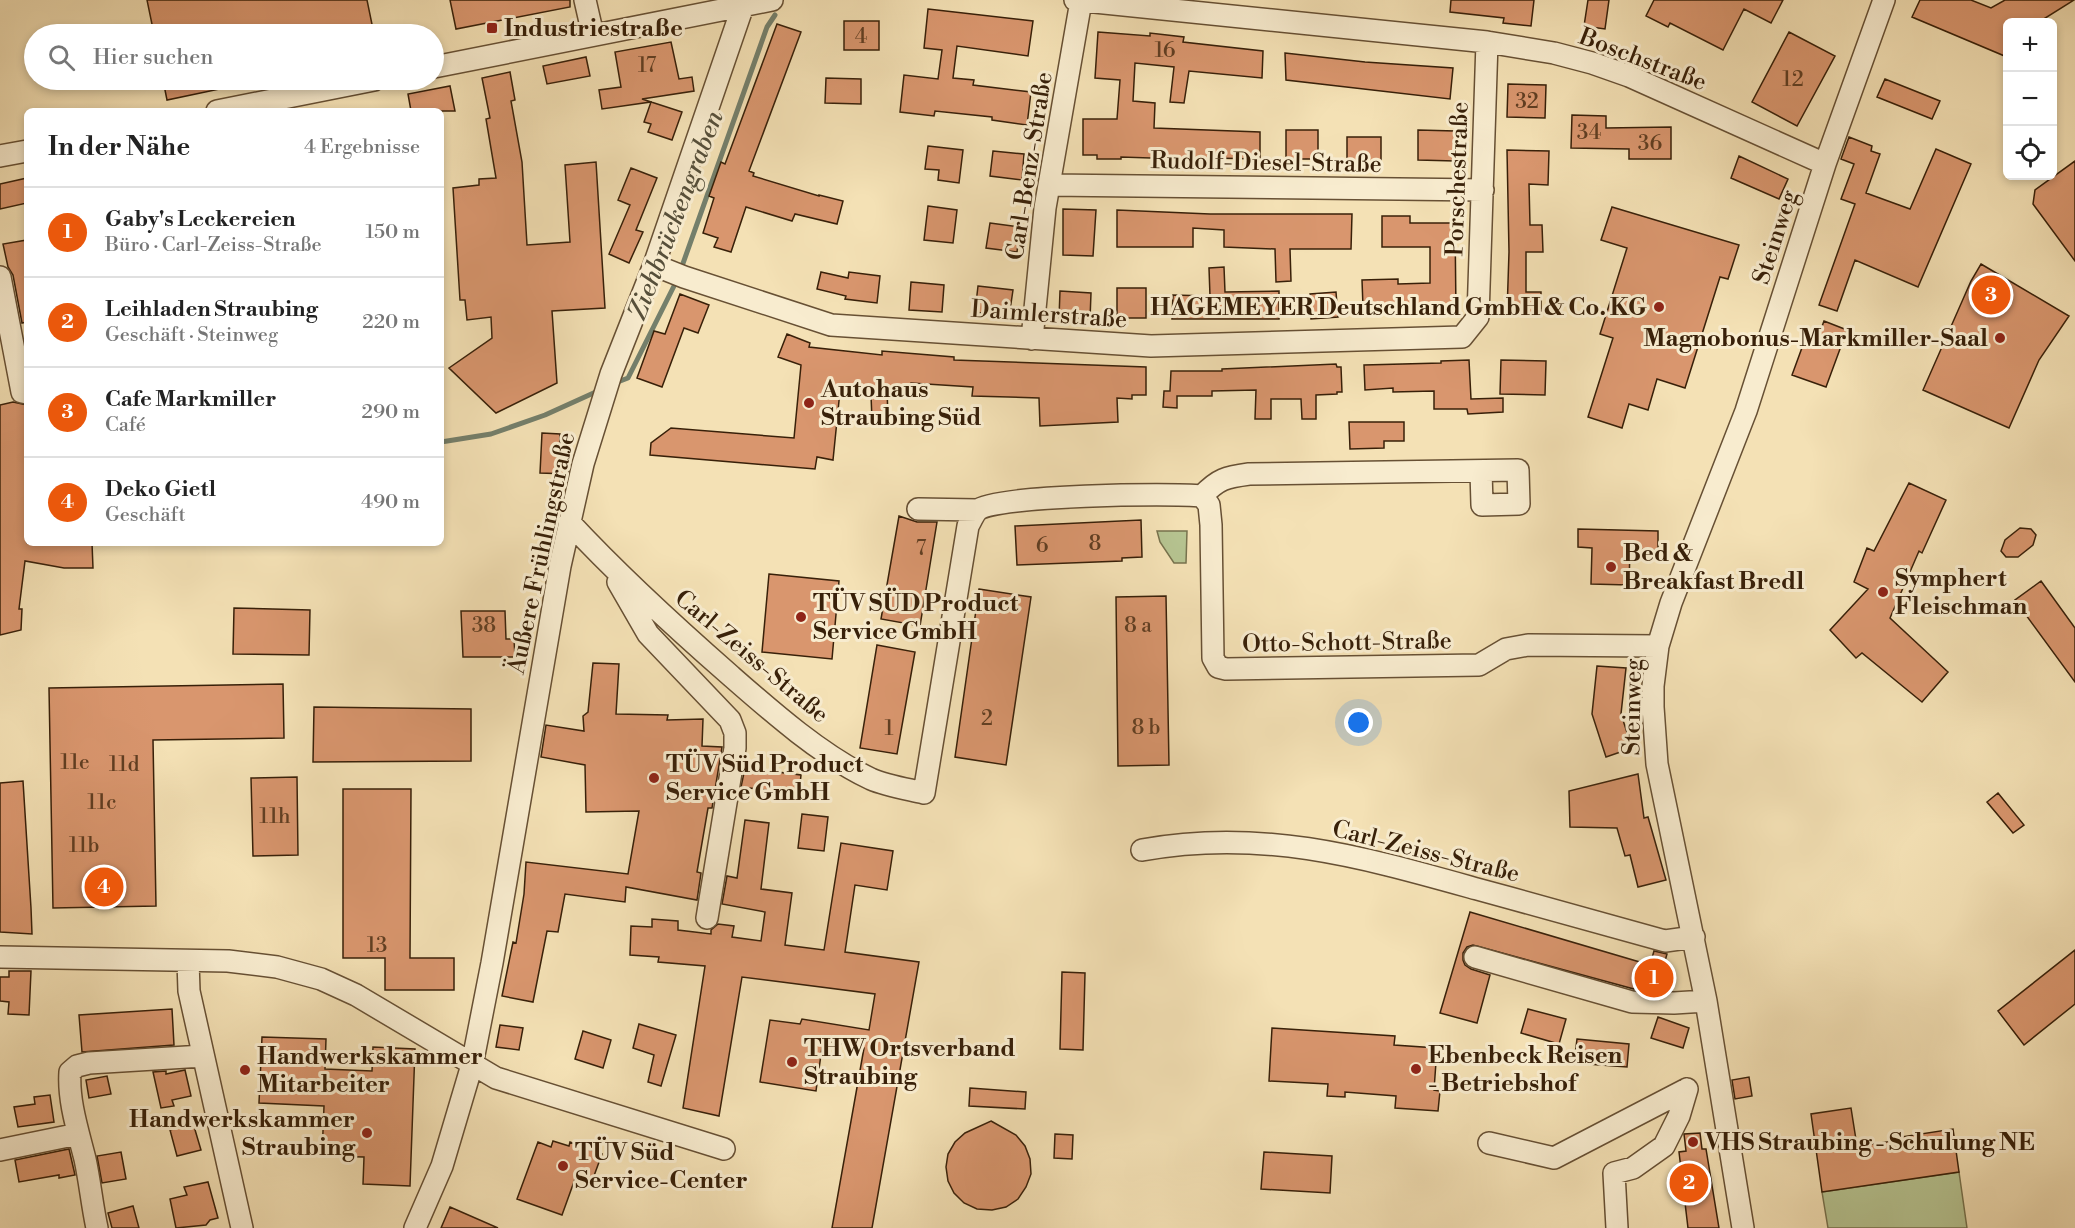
<!DOCTYPE html>
<html lang="de">
<meta charset="utf-8">
<style>
body{margin:0;font-family:"Libre Bodoni",serif;background:#f2f2f2;color:#222}
.controls{position:absolute;right:18px;top:18px;display:grid;overflow:hidden;border-radius:9px;box-shadow:0 3px 9px #0003}
.controls button{width:54px;height:54px;display:grid;place-items:center;padding:0;border:0;border-bottom:2px solid #e0e0e0;background:#fff;color:#222;font:30px sans-serif}
.you{position:absolute;left:1359px;top:723px;width:21px;height:21px;margin:-15px;border:4px solid #fff;border-radius:50%;background:#1a73e8;box-shadow:0 0 0 9px #1a73e833}
.badge{display:grid;place-items:center;width:39px;height:39px;border-radius:50%;background:#ea580c;color:#fff;font-size:20px;font-weight:700}
.pin{position:absolute;translate:-50% -50%;border:3px solid #fff;box-shadow:0 2px 6px #0006}
.list{margin:0;padding:0;list-style:none}
h2{display:flex;justify-content:space-between;align-items:center;height:78px;margin:0;padding:0 24px;font-size:26px}
h2 small{font-size:20px;font-weight:400;color:#767676}
.list li{display:grid;grid-template-columns:39px 1fr auto;gap:18px;align-items:center;box-sizing:border-box;height:90px;padding:0 24px;border-top:2px solid #e0e0e0}
.list b{display:block;font-size:22px;white-space:nowrap}
.list p{margin:0;font-size:20px;white-space:nowrap;color:#767676}
.list em{font-size:20px;font-style:normal;color:#767676}
.icon{flex:none;width:33px;height:33px;fill:none;stroke:currentColor;stroke-width:2;stroke-linecap:round;stroke-linejoin:round}
.map{position:relative;flex:none;width:2075px;height:1228px;overflow:hidden}
.search{position:absolute;background:#fff;box-shadow:0 3px 9px #0003;left:24px;top:24px;width:420px;height:66px;display:flex;align-items:center;gap:15px;box-sizing:border-box;padding:0 21px;border-radius:33px;color:#767676;font-size:22px}
.panel{position:absolute;background:#fff;box-shadow:0 3px 9px #0003;left:24px;top:108px;width:420px;height:438px;border-radius:9px}
.map>svg:first-child{display:block}
.green{fill:#b6c491;stroke:#77724d;stroke-width:1.5}
.lines{fill:none;stroke-linecap:round;stroke-linejoin:round}
.stream{stroke:#747f6b;stroke-width:5}
.building{fill:#d9966e;stroke:#382009;stroke-width:1.5}
.minor-casing{stroke:#675034;stroke-width:24}
.minor{stroke:#f8eccf;stroke-width:21}
.poi-dot{fill:#8f2418;stroke:#f8eccf;stroke-width:2}
.labels{text-anchor:middle;stroke-width:6;stroke-linejoin:round;paint-order:stroke}
.number-label{font-size:21px;fill:#603e22}
.poi-label{font-size:24px;font-weight:bold;fill:#382009;stroke:#f8eccf;text-anchor:start}
.street-label{font-size:24px;fill:#382009;stroke:#f8eccf}
.water-label{font-size:26px;font-style:italic;fill:#564f3a;stroke:#f8eccf}
</style>
<div class="map">
<svg width="2075" height="1228" viewBox="0 0 2075 1228">
<rect width="100%" height="100%" fill="#f4e1b5"/>
<filter id="stains"><feTurbulence type="fractalNoise" baseFrequency=".00333" numOctaves="4"/><feColorMatrix values="0 0 0 0 .2 0 0 0 0 .09 0 0 0 0 .02 0 0 0 .5 -.17"/></filter>
<radialGradient id="worn" r=".72"><stop offset=".6" stop-color="#630" stop-opacity="0"/><stop offset="1" stop-color="#630" stop-opacity=".3"/></radialGradient>
<path class="green" d="M1157 531H1187L1186 563H1174L1160 542Z
M1959 1172 1967 1228H1828L1822 1192Z"/>
<g class="lines">
<path class="stream" d="M681 269 767 27 775 15
M615 383 628 378 678 278
M441 442 491 434 545 415 598 391"/>
</g>
<path class="building" d="M147 0H367L374 34H154Z
M450 0H570V7L456 29Z
M1451 0H1534L1531 26 1503 23 1504 18 1450 12Z
M1588 0H1609L1605 29 1584 26Z
M1654 0H1783L1771 23 1744 9 1723 50 1670 23 1668 27 1646 16Z
M1920 0H1971L1991 8 2005 0H2074L2039 22H2007V57L1912 17Z
M928 9 1033 21 1028 56 957 46 953 78 974 80 973 85 1031 92 1027 125 992 120V117L935 111 934 116 900 112 904 75 938 79 942 50 924 48Z
M844 21H879V50H844Z
M777 24 801 32 749 171 754 173 753 176 819 196V195L843 201 837 224 795 214 792 221 746 207 731 252 714 247 718 238 703 233 714 198 709 196 721 162 725 164Z
M1098 32 1150 36V33L1184 37 1183 42 1263 51 1262 78 1189 71 1184 103 1170 102 1174 67 1135 63 1133 101 1155 103 1154 128 1260 132V159L1211 158V160L1121 157V159H1097V155H1083V119H1117L1120 80 1095 78Z
M1789 32 1835 56 1797 126 1752 102Z
M671 42 679 79 692 77 694 91 642 99 682 112 672 140 648 132 651 124 644 122 651 102 602 109 599 90 621 87 615 52Z
M1285 53 1365 62 1453 68 1450 99 1286 80Z
M586 57 590 76 547 84 543 66Z
M510 72 515 100 511 101 522 162 527 245 570 242 565 165 596 162 605 308 552 311 557 383 496 413 449 368 492 338 491 317 467 320 465 300H460L453 188 479 185V179L496 178 486 119 490 118 482 78Z
M826 78 861 79V104L825 103Z
M1885 79 1940 101 1932 119 1877 97Z
M163 80H234V86L167 100Z
M1508 84 1546 85 1545 118 1507 117Z
M450 86 455 111H411L408 94Z
M1572 115 1606 116V128L1671 127V159H1629V149L1571 148Z
M1286 130H1318V159H1286Z
M1418 130 1455 131V161L1418 160Z
M1347 137H1381V163H1347Z
M1849 137 1872 146 1871 151 1880 154 1866 193 1910 209 1936 149 1971 164 1918 287 1855 260 1837 311 1819 305 1855 204 1841 199 1854 164 1841 159Z
M928 146 963 150 959 183 938 180 939 170 925 169Z
M1507 150 1549 151 1548 185 1529 184 1530 225H1542L1543 252H1526V292H1541V314L1507 313 1509 252Z
M993 151 1024 154 1022 180 990 176Z
M1739 156 1788 179 1779 199 1731 178Z
M2075 161V261L2033 204 2035 190Z
M631 168 657 178 636 230 643 232 629 263 609 254 630 205 618 200Z
M27 178V203L0 209V184Z
M928 206 957 210 953 243 924 240Z
M1612 207 1739 245 1728 279 1720 277 1685 388 1657 379 1648 410 1629 404 1622 428 1588 417 1613 338 1600 334 1627 248 1601 240Z
M1063 209 1096 210 1093 256 1063 255Z
M1117 210 1210 214H1352L1351 249H1290L1291 281 1276 282 1275 249 1224 247V230L1193 228V247H1117Z
M1382 216H1410V223H1455L1456 312 1423 313V305L1363 307 1362 280 1398 279V284L1430 283V247H1382Z
M990 223 1020 227 1017 252 986 248Z
M27 240V322L22 323 13 275 8 267 3 244Z
M1981 264 2069 316 2039 360 2009 428 1923 390 1971 281Z
M1224 267 1225 292 1279 291V319H1172L1173 295 1210 296 1209 268Z
M821 272 848 278 849 272 880 276 877 303 845 299 846 296 817 289Z
M911 282 944 285 942 312 909 310Z
M978 286 1013 290 1009 317 975 312Z
M1117 288H1146V318H1117Z
M1060 291 1091 293 1090 319 1059 318Z
M1336 292 1338 317 1311 319 1310 294Z
M680 294 709 305 698 333 684 328 662 387 637 378 654 331 665 334Z
M1824 321 1847 330 1826 387 1792 375 1803 345 1814 348Z
M787 334 810 343 809 347 882 355V351L954 357V360L1146 367V395H1132V399L1117 398 1118 422 1040 426 1039 398 972 396 973 387 911 383 910 388 887 387 888 420H872L871 395 840 391 833 460 817 457 815 469 650 455 651 443 671 428 794 438 801 365 778 357Z
M1469 360 1471 399 1503 398V412L1468 414 1467 409H1434V391L1393 392V388L1365 390 1364 365 1441 363V361Z
M1501 360 1546 361 1545 395 1500 394Z
M1336 364 1337 367H1341L1342 392H1337V394L1316 395V419H1302L1301 399H1271V419H1255L1256 390 1212 391V396H1177V408L1163 407 1164 391H1170L1171 371H1222V369Z
M13 402 27 405V543H92L93 568H64L25 561 19 609H22L21 630 0 635V405Z
M1349 422H1404V441H1384V448L1350 449Z
M542 433 560 434V449H569L568 474 540 473Z
M1909 483 1946 500 1922 553 1919 551 1890 618 1948 672 1922 702 1862 653 1856 658 1830 630 1868 589 1854 582 1867 548 1874 551Z
M899 516 917 522H937L920 626 881 619Z
M1141 520 1142 557 1122 558V561L1017 565 1015 526Z
M2020 528 2031 529 2036 535 2033 545 2018 557H2006L2001 551 2005 540Z
M1578 529 1658 531V550L1630 549 1629 585 1591 584 1592 548 1578 547Z
M769 574 839 581 832 659 762 652Z
M2041 581 2075 628V682L2015 600Z
M979 589 1031 597 1006 765 955 757Z
M1166 596 1169 765 1118 766 1116 597Z
M234 608 310 610 309 655 233 654Z
M461 611H505L506 639H514L515 657H463Z
M877 645 915 652 897 754 860 748Z
M593 663 619 664 616 714 668 715 667 720 703 719 702 746 722 747 712 808H708L697 872 701 873 697 900 626 887 625 902 565 894 558 932 547 931 533 1002 502 996 513 942 516 943 524 894 526 862 628 874 639 811 586 812 585 765 541 757 546 725 584 731 583 716 588 712Z
M1597 666 1626 668 1621 714 1632 748 1606 757 1592 714Z
M283 684 284 738 153 740 156 906 53 908 49 688Z
M314 707 471 709V761L313 762Z
M745 768 801 775 799 794 741 787Z
M1638 774 1644 818 1648 817 1666 880 1638 887 1630 855 1625 856 1617 828 1570 827 1569 791Z
M297 777 298 855 253 856 251 778Z
M23 781 31 908 32 934 0 932V783Z
M343 789H411L410 958H454V990H385V958H343Z
M1998 793 2024 825 2013 833 1987 802Z
M802 814 828 817 824 851 798 848Z
M745 820 769 823 761 889 792 893 785 945 824 950 841 843 893 851 887 890 855 885 845 952 919 962 872 1228H832L864 1048 823 1040 816 1091 760 1082 770 1020 800 1024 802 1019 869 1030 875 994 742 977 719 1116 683 1108 705 966 658 962 659 957 630 955 631 926 652 927V919L678 921V930L711 934V930L718 924 734 926 732 937 761 941 765 912 722 904 727 876 737 878Z
M1470 912 1650 965 1654 951 1667 954 1663 968 1672 970 1666 990H1653L1636 985 1634 989 1473 945 1467 947 1463 953V960L1465 965 1471 969 1490 975 1477 1023 1440 1013Z
M2075 950V1004L2024 1045 1998 1011Z
M9 971H31L29 1015 8 1014 9 1002 0 1001V977H9Z
M1062 972 1085 973 1083 1050 1060 1049Z
M172 1009 174 1045 82 1052 79 1015Z
M1528 1009 1566 1019 1559 1044 1521 1033Z
M1658 1017 1689 1028 1683 1048 1651 1038Z
M639 1024 676 1035 661 1086 648 1082 654 1055 633 1048Z
M500 1025 523 1028 519 1050 496 1047Z
M1272 1028 1395 1036 1394 1045 1437 1048 1434 1090 1440 1091 1438 1111 1395 1108 1396 1096 1345 1092V1097L1327 1096 1328 1084 1269 1081Z
M583 1031 611 1040 603 1068 575 1059Z
M262 1037 326 1039 325 1069 372 1071 373 1047 415 1049 410 1186 363 1184 364 1157 322 1156 324 1106 259 1103Z
M1577 1039 1629 1044 1627 1067 1574 1063Z
M185 1070 191 1096 172 1100 174 1106 161 1108 153 1072 166 1071V1074Z
M107 1076 111 1094 89 1098 86 1080Z
M1749 1077 1752 1096 1735 1099 1732 1080Z
M970 1088 1026 1092 1025 1109 969 1106Z
M50 1095 54 1122 18 1127 14 1107 35 1104 34 1097Z
M1851 1108 1857 1146 1902 1140 1901 1137 1953 1129 1959 1172 1822 1192 1811 1114Z
M991 1121 1016 1135 1025 1146 1030 1159 1031 1174 1026 1187 1018 1199 1006 1207 992 1210 977 1209 964 1203 954 1193 948 1181 946 1167 948 1154 955 1142 965 1133Z
M193 1123 201 1150 177 1156 170 1130Z
M1700 1133 1702 1149H1706L1719 1228H1688L1679 1152 1686 1151 1684 1134Z
M1055 1134 1073 1135 1072 1159 1054 1158Z
M553 1141 569 1146 570 1142 602 1154 591 1184 575 1179 562 1215 517 1199 538 1142 551 1147Z
M69 1149 75 1175 59 1178V1175L19 1182 15 1160Z
M121 1152 126 1179 102 1183 97 1156Z
M1264 1152 1332 1156 1330 1193 1261 1189Z
M208 1182 218 1218 210 1220 206 1225 176 1228 170 1199 187 1195 184 1187Z
M133 1206 139 1228H112L108 1213Z
M450 1207 498 1228H441Z"/>
<g class="lines">
<defs>
<path id="minor" d="M585 0 593 35
M1075 0 1487 42 1554 53 1592 63 1629 76 1825 164
M434 67 772 0
M217 111 374 80
M0 156 27 151
M1049 185 1483 190
M654 265 684 277 831 325 1151 346 1462 337 1478 317 1487 42
M0 277 22 392 27 393
M1032 339 1045 208 1081 1
M1202 496C1218 479 1226 477 1249 474L1518 470 1519 504 1482 505 1481 471
M918 509 977 510
M569 522C620 577 675 627 731 676 772 712 822 756 871 779 887 786 907 789 924 793L968 526C971 521 974 513 978 510 995 495 1172 493 1202 496L1209 505 1211 525 1213 658 1218 667 1226 669 1479 665 1506 649 1528 645 1658 646
M618 582 648 634 730 720 735 733V748L707 918
M1142 850C1262 828 1362 857 1477 889 1540 906 1603 924 1665 941L1694 937
M0 957 228 961 277 967 321 979 356 995 496 1078 724 1149
M1475 957 1632 1002 1674 1003 1706 1001
M188 961 189 991 242 1228
M1489 1143 1554 1158 1687 1089
M0 1150 78 1134
M97 1228C92 1205 90 1182 85 1159 78 1131 68 1101 70 1072L77 1066 89 1063 203 1056
M415 1228 442 1166 472 1065 492 963 560 566 583 464 611 374 654 265 745 0
M1617 1228 1614 1173 1633 1168 1664 1146 1679 1116 1687 1089
M1743 1228 1706 1001 1657 764 1653 707V686L1658 646 1671 603 1746 411 1825 164 1884 0"/>
</defs>
<use href="#minor" class="minor-casing"/>
<use href="#minor" class="minor"/>
</g>
<g class="poi-dot">
<rect x="486" y="22" width="12" height="12" rx="3"/>
<circle cx="1659" cy="307" r="6"/>
<circle cx="2000" cy="338" r="6"/>
<circle cx="809" cy="403" r="6"/>
<circle cx="1611" cy="567" r="6"/>
<circle cx="1883" cy="592" r="6"/>
<circle cx="801" cy="617" r="6"/>
<circle cx="654" cy="778" r="6"/>
<circle cx="792" cy="1062" r="6"/>
<circle cx="1416" cy="1069" r="6"/>
<circle cx="245" cy="1070" r="6"/>
<circle cx="367" cy="1133" r="6"/>
<circle cx="1693" cy="1142" r="6"/>
<circle cx="563" cy="1166" r="6"/>
</g>
<g class="labels">
<g class="number-label">
<text x="861" y="43">4</text>
<text x="1165" y="57">16</text>
<text x="647" y="72">17</text>
<text x="1793" y="86">12</text>
<text x="1527" y="108">32</text>
<text x="1589" y="139">34</text>
<text x="1650" y="150">36</text>
<text x="1095" y="550">8</text>
<text x="1042" y="552">6</text>
<text x="921" y="555">7</text>
<text x="484" y="632">38</text>
<text x="1138" y="632">8 a</text>
<text x="987" y="725">2</text>
<text x="1146" y="734">8 b</text>
<text x="889" y="735">1</text>
<text x="75" y="769">11e</text>
<text x="124" y="771">11d</text>
<text x="102" y="809">11c</text>
<text x="275" y="823">11h</text>
<text x="84" y="852">11b</text>
<text x="377" y="952">13</text>
</g>
<g class="poi-label">
<text x="504" y="36">Industriestraße</text>
<text x="1647" y="315" text-anchor="end">HAGEMEYER Deutschland GmbH &amp; Co. KG</text>
<text x="1988" y="346" text-anchor="end">Magnobonus-Markmiller-Saal</text>
<text x="821" y="397">Autohaus<tspan x="821" dy="28">Straubing Süd</tspan></text>
<text x="1623" y="561">Bed &amp;<tspan x="1623" dy="28">Breakfast Bredl</tspan></text>
<text x="1895" y="586">Symphert<tspan x="1895" dy="28">Fleischman</tspan></text>
<text x="813" y="611">TÜV SÜD Product<tspan x="813" dy="28">Service GmbH</tspan></text>
<text x="666" y="772">TÜV Süd Product<tspan x="666" dy="28">Service GmbH</tspan></text>
<text x="804" y="1056">THW Ortsverband<tspan x="804" dy="28">Straubing</tspan></text>
<text x="1428" y="1063">Ebenbeck Reisen<tspan x="1428" dy="28">- Betriebshof</tspan></text>
<text x="257" y="1064">Handwerkskammer<tspan x="257" dy="28">Mitarbeiter</tspan></text>
<text x="355" y="1127" text-anchor="end">Handwerkskammer<tspan x="355" dy="28">Straubing</tspan></text>
<text x="1705" y="1150">VHS Straubing - Schulung NE</text>
<text x="575" y="1160">TÜV Süd<tspan x="575" dy="28">Service-Center</tspan></text>
</g>
<g class="street-label">
<text transform="translate(1643 59) rotate(21)" y="8">Boschstraße</text>
<text transform="translate(1266 162) rotate(1)" y="8">Rudolf-Diesel-Straße</text>
<text transform="translate(1029 166) rotate(-81)" y="8">Carl-Benz-Straße</text>
<text transform="translate(1457 179) rotate(-88)" y="8">Porschestraße</text>
<text transform="translate(1775 237) rotate(-72)" y="8">Steinweg</text>
<text transform="translate(1049 314) rotate(4)" y="8">Daimlerstraße</text>
<text transform="translate(541 553) rotate(-78)" y="8">Äußere Frühlingstraße</text>
<text transform="translate(1347 642) rotate(-1)" y="8">Otto-Schott-Straße</text>
<text transform="translate(752 656) rotate(40)" y="8">Carl-Zeiss-Straße</text>
<text transform="translate(1632 707) rotate(-89)" y="8">Steinweg</text>
<text transform="translate(1426 851) rotate(14)" y="8">Carl-Zeiss-Straße</text>
</g>
<g class="water-label">
<text transform="translate(675 215) rotate(-69)" y="9">Ziehbrückengraben</text>
</g>
</g>
<rect width="100%" height="100%" filter="url(#stains)"/>
<rect width="100%" height="100%" fill="url(#worn)"/>
</svg>
<div class="controls">
<button>+</button>
<button>−</button>
<button><svg class="icon" aria-label="locate" viewBox="0 0 24 24"><circle cx="12" cy="12" r="6"/><path d="M12 2v4M12 18v4M2 12h4M18 12h4"/></svg></button>
</div>
<div class="you"></div>
<div class="pin badge" style="left:1654px;top:978px">1</div>
<div class="pin badge" style="left:1689px;top:1183px">2</div>
<div class="pin badge" style="left:1991px;top:295px">3</div>
<div class="pin badge" style="left:104px;top:887px">4</div>
<div class="search"><svg class="icon" aria-label="search" viewBox="0 0 24 24"><circle cx="10" cy="10" r="6"/><path d="M15 15l6 6"/></svg>Hier suchen</div>
<section class="panel">
<h2>In der Nähe<small>4 Ergebnisse</small></h2>
<ul class="list">
<li><span class="badge">1</span><div><b>Gaby's Leckereien</b><p>Büro · Carl-Zeiss-Straße</p></div><em>150 m</em></li>
<li><span class="badge">2</span><div><b>Leihladen Straubing</b><p>Geschäft · Steinweg</p></div><em>220 m</em></li>
<li><span class="badge">3</span><div><b>Cafe Markmiller</b><p>Café</p></div><em>290 m</em></li>
<li><span class="badge">4</span><div><b>Deko Gietl</b><p>Geschäft</p></div><em>490 m</em></li>
</ul>
</section>
</div>
